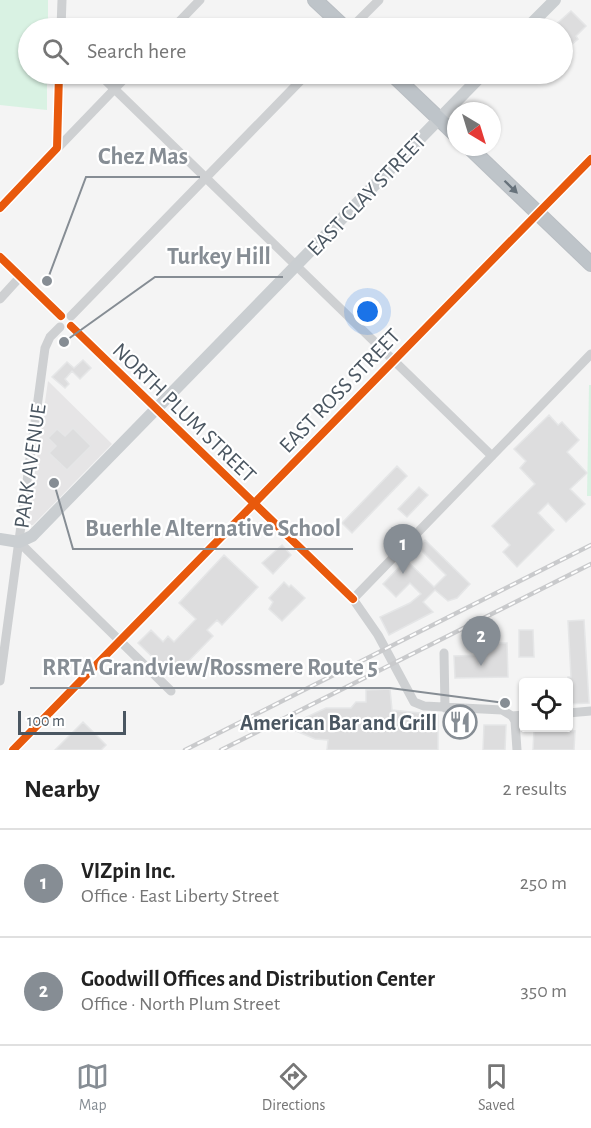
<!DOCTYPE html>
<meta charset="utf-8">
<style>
body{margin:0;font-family:"Alegreya Sans",sans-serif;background:#f6f6f6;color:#222}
.controls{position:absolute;right:18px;bottom:18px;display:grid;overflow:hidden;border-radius:6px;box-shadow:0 2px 4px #0004}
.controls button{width:54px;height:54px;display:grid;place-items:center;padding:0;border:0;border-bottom:2px solid #e0e0e0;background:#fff;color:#222;font:30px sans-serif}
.compass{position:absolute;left:447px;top:102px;width:54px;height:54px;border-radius:50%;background:#fff;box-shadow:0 2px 4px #0004;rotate:142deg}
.scale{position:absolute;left:18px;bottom:15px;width:108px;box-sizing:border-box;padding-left:6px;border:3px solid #4a5661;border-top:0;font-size:16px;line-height:21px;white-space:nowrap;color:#4a5661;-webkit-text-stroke:4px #fff;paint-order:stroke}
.you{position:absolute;left:368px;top:312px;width:21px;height:21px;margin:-15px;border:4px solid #fff;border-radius:50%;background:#1a73e8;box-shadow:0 0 0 9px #1a73e833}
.badge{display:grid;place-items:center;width:39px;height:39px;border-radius:50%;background:#868d94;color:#fff;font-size:20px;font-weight:700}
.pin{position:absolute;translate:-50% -50px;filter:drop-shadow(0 2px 3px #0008)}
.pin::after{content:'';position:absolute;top:32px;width:21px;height:18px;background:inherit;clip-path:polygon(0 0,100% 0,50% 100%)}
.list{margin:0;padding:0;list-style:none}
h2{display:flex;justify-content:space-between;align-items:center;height:78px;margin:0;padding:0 24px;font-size:26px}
h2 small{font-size:20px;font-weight:400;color:#767676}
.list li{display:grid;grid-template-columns:39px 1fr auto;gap:18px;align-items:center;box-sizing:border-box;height:108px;padding:0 24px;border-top:2px solid #e0e0e0}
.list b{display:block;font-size:22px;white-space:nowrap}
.list p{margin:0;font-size:20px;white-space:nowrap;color:#767676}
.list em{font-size:20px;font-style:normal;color:#767676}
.icon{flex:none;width:33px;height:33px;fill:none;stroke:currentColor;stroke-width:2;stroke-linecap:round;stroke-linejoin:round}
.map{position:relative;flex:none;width:591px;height:750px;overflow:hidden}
.search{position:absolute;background:#fff;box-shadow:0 2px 4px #0004;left:18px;right:18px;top:18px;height:66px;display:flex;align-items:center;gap:15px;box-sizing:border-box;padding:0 21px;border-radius:33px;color:#767676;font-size:22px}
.sheet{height:294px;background:#fff}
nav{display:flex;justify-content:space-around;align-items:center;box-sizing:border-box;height:84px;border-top:2px solid #e0e0e0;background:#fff;font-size:16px;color:#767676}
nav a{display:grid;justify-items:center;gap:3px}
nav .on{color:#868d94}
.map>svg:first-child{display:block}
.education{fill:#e6e5e6}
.green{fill:#d9f2e3}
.building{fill:#ddddde;stroke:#e5e6e7;stroke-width:1.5}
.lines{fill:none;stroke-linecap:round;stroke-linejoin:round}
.highway-casing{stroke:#b9bec3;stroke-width:16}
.minor{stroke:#ced0d2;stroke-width:9}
.major{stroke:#caced1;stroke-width:12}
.highway{stroke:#bec4c9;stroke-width:14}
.rail-casing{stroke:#c9cacc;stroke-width:4.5}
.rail{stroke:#fff;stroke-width:2;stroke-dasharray:7;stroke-linecap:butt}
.cycleway-casing{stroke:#fff;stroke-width:11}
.cycleway{stroke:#e8590c;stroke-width:8}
.oneway{fill:#67727b}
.labels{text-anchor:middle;stroke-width:4.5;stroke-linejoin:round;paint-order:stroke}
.street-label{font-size:22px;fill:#4a5661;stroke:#fff}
.poi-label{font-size:22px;font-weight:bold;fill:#4a5661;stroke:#fff;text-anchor:end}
.leader{fill:none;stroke:#868d94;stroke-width:2}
.callout-dot{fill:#868d94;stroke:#fff;stroke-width:2}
.callout-label{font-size:24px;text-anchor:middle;font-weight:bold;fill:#868d94;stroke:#fff;stroke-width:4.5;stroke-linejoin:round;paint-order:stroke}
</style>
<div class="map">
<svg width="591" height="750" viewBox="0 0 591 750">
<rect width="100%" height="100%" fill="#f4f4f4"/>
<path class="education" d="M48 381 112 444 33 525H30L28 522Z"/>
<path class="green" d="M0 0H48V28H28V74H47V110L0 105Z
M589 385H591V496H587Z"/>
<path class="building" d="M571 11 586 26 576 36 578 39 562 53V28H552Z
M83 360 91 368 80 379 72 371 65 379 69 384 65 388 52 377 67 362 74 368Z
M549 415 558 425 562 422 579 440 567 452 587 473 570 489 585 504 566 522 548 503 538 513 554 530 517 567 503 552 510 545 492 526 535 484 520 468 526 461 514 449Z
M73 428 91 446 67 470 49 453 56 446 48 438 57 429 65 436Z
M397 466 407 476 352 533 342 523Z
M419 487 428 495 407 517 398 509Z
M425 540 470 584 457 598 448 601 435 590 423 602 433 612 389 635 380 617 410 603 421 594 410 583 396 597 383 584 406 560 434 587 446 575 418 547Z
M282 545 291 555 273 574 262 563Z
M224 555 258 587 222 625 217 620 207 630 213 636 173 677 138 643 151 630 163 642 168 636 174 642 196 619 179 603Z
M284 582 289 587 291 585 305 598 282 621 269 609 273 602 269 598Z
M584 620 589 703 568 704V677H571L568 621Z
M519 630H533L534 657H519Z
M484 643H507L508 677 455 678 454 656 484 655Z
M390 689 392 710 438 715V750H327L328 740 315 739 296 731 298 721 326 708H351L356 702H366V690Z
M83 722 106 745 101 750H55Z
M484 725H506L505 750H483Z
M534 729 575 731 574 750H533Z"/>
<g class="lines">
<defs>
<path id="highway" d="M315 0 345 28
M392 74 456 135
M469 147 591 264"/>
</defs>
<use href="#highway" class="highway-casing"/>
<path class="minor" d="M61 28 62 0
M173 28 200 0
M351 28 379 0
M99 74 492 456
M57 148 59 74
M0 208 129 74
M0 257 61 316
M0 299 20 277
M71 316 307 74
M71 326 353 599 378 635 414 702 424 706 502 710 512 716 524 715
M19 542 171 691
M353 599 591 354
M444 653 445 708
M0 681 45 348 50 337 60 327
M568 713 591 711
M512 716 515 721 517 750
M13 750 591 159"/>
<path class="major" d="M527 28 555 0
M0 539 19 542 32 536 483 74"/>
<use href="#highway" class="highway"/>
<defs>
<path id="rail" d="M185 750 591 545
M221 750 591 564"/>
</defs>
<use href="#rail" class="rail-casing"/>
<use href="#rail" class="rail"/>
<defs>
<path id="cycleway" d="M0 208 57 148 59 74
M0 257 61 316
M71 326 353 599
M13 750 591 159"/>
</defs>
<use href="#cycleway" class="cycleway-casing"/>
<use href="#cycleway" class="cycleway"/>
</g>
<defs><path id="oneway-solid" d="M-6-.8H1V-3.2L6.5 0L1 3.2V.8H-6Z" transform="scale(1.5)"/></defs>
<use class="oneway" href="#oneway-solid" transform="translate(511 187) rotate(44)"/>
<defs>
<symbol id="restaurant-ring" viewBox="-11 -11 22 22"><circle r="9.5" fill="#fff" stroke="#868d94" stroke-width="1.5"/><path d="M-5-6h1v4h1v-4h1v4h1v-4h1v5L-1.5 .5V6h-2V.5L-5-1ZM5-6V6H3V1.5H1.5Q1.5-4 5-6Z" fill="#868d94"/></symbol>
</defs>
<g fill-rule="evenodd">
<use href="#restaurant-ring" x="441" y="703" width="38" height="38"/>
</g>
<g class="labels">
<g class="street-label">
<text transform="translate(366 194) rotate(-46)" y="8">EAST CLAY STREET</text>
<text transform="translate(339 390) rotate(-46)" y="8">EAST ROSS STREET</text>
<text transform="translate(185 412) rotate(44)" y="8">NORTH PLUM STREET</text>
<text transform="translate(29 466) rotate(-82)" y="8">PARK AVENUE</text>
</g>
<g class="poi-label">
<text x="437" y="730">American Bar and Grill</text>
</g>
</g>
<path class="leader" d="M47 281L86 177H200M64 342L155 277H283M54 483L73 549H353M505 703L390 688H30"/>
<g class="callout-dot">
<circle cx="47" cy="281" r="6"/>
<circle cx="64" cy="342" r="6"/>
<circle cx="54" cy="483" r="6"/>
<circle cx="505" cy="703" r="6"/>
</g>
<g class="callout-label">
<text x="143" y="164">Chez Mas</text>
<text x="219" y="264">Turkey Hill</text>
<text x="213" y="536">Buerhle Alternative School</text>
<text x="210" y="675">RRTA Grandview/Rossmere Route 5</text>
</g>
</svg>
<div class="controls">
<button><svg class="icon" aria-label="locate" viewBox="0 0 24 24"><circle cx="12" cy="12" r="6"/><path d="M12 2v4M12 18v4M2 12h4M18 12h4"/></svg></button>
</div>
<svg class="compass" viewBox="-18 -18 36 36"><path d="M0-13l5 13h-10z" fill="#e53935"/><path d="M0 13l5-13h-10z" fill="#767676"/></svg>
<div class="scale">100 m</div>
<div class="you"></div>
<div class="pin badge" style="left:403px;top:574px">1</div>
<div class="pin badge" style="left:481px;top:666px">2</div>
<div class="search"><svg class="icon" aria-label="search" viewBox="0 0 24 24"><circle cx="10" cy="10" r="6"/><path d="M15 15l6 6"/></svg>Search here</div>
</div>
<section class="sheet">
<h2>Nearby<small>2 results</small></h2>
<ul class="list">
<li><span class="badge">1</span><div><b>VIZpin Inc.</b><p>Office · East Liberty Street</p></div><em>250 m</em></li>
<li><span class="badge">2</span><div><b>Goodwill Offices and Distribution Center</b><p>Office · North Plum Street</p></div><em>350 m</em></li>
</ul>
</section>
<nav>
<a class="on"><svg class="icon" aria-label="map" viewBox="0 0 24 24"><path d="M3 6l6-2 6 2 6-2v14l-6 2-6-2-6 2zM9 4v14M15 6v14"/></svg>Map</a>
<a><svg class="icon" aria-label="directions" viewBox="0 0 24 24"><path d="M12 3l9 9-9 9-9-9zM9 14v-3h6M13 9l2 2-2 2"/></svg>Directions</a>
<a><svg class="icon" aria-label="saved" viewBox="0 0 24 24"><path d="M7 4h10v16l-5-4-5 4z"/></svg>Saved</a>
</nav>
